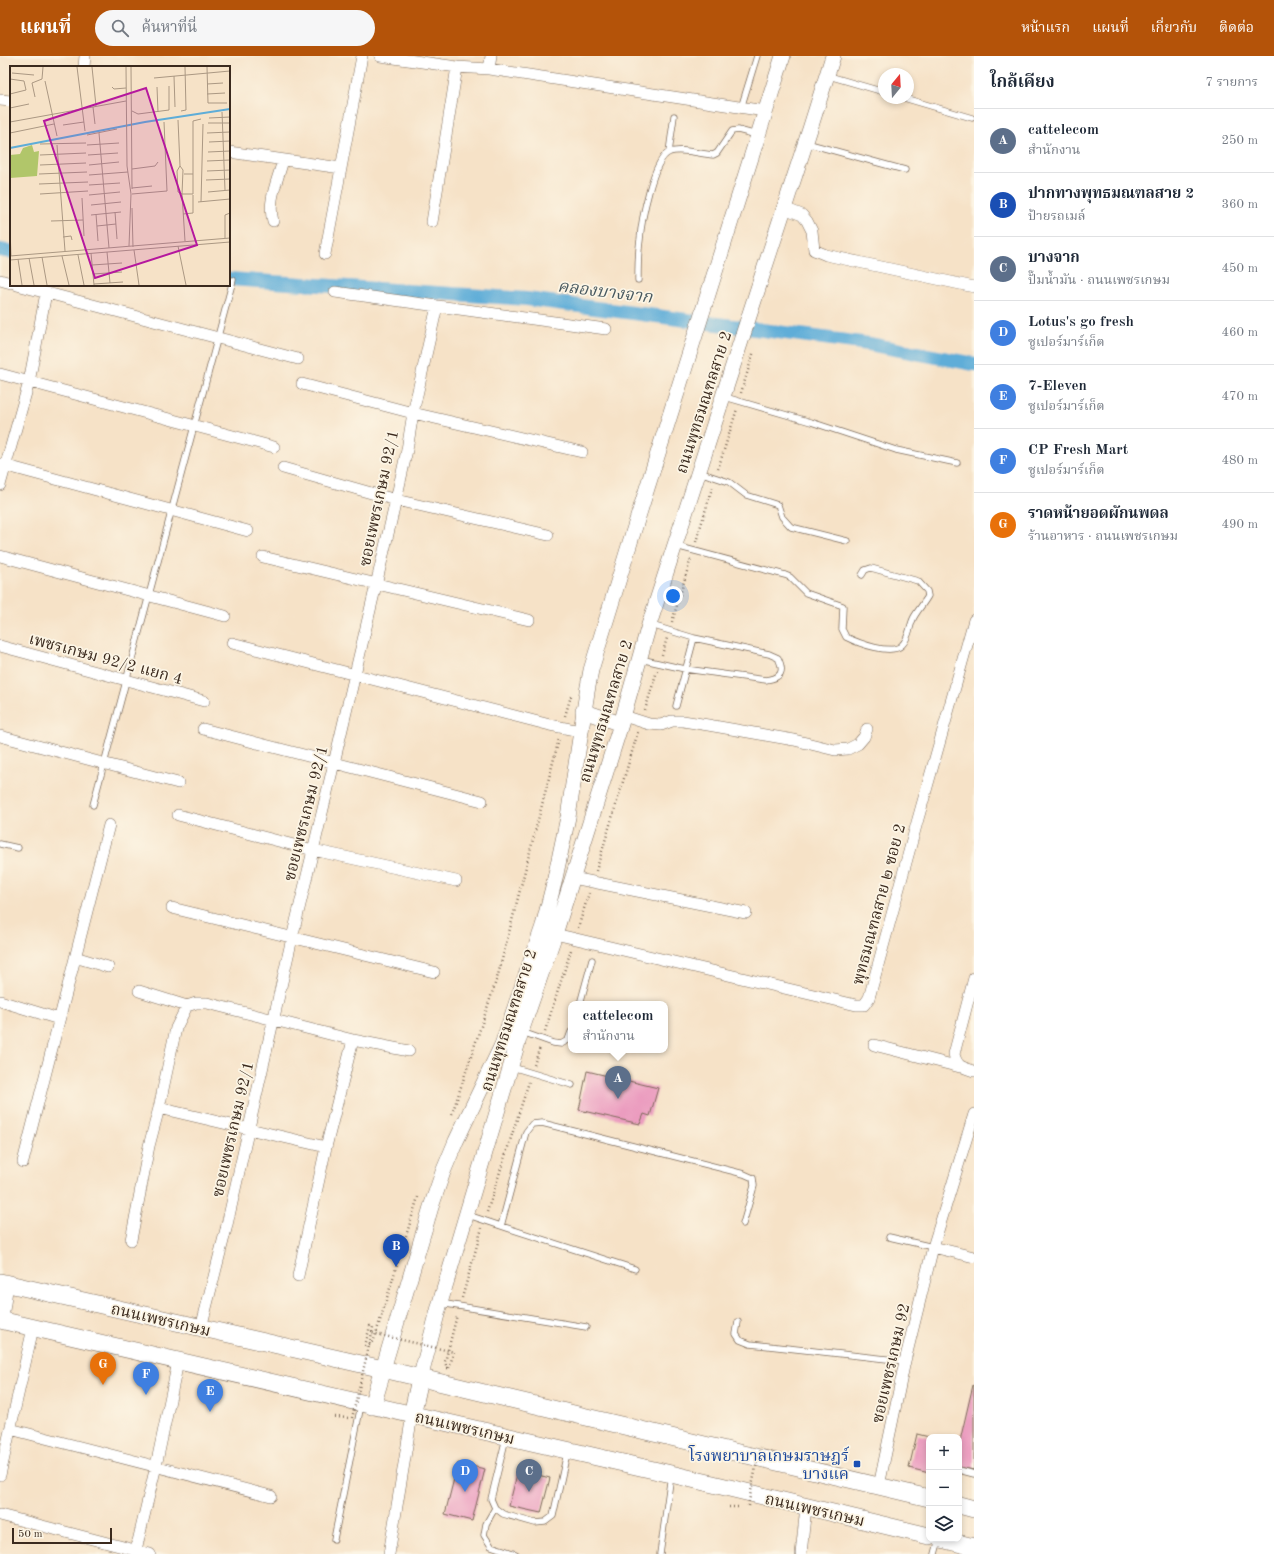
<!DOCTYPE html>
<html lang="th">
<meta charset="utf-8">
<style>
body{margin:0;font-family:"Old Standard TT","Noto Serif Thai",serif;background:#f6f6f7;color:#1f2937}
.controls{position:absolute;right:12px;bottom:12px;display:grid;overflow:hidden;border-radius:8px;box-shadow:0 2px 6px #0003}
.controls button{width:36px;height:36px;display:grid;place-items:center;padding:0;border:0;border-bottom:1px solid #e0e1e3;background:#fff;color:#1f2937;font:20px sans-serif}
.compass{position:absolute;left:878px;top:12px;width:36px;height:36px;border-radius:50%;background:#fff;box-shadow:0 2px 6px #0003;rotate:18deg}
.scale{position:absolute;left:12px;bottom:10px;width:100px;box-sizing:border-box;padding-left:4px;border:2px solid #3b2a1e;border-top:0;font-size:11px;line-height:14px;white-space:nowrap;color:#3b2a1e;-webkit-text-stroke:3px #fcf5e5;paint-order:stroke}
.you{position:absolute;left:673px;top:540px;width:14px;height:14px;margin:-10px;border:3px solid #fff;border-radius:50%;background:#1a73e8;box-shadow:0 0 0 6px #1a73e833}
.badge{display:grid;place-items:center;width:26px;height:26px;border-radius:50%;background:#b45309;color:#fff;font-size:13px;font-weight:700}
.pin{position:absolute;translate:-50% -33px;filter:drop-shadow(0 1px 2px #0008)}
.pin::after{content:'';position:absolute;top:21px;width:14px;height:12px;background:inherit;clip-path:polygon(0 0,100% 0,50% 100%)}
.popup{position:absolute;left:568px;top:945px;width:100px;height:52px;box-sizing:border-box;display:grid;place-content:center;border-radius:8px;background:#fff;filter:drop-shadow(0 1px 3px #0005);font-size:13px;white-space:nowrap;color:#747a83}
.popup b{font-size:15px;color:#1f2937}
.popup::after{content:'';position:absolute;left:50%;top:100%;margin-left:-8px;border:8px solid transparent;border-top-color:#fff}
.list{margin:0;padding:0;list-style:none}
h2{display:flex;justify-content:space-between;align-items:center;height:52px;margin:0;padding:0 16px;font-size:17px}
h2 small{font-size:13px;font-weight:400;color:#747a83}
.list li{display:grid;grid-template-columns:26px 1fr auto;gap:12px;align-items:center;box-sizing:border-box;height:64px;padding:0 16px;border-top:1px solid #e0e1e3}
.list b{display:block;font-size:15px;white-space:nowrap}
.list p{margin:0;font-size:13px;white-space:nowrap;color:#747a83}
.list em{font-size:13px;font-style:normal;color:#747a83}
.icon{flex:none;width:22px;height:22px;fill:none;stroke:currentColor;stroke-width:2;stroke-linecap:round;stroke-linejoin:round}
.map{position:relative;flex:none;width:974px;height:1498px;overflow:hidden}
header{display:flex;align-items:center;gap:24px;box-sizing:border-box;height:56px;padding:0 20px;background:#b45309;color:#fff}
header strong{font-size:19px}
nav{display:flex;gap:22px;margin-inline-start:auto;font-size:14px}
.search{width:280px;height:36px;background:#f6f6f7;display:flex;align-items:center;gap:10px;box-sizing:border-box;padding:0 14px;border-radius:22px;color:#747a83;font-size:15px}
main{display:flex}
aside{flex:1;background:#fff}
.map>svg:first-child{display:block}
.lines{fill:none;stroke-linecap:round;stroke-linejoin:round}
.canal{stroke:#5eadd8;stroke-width:14}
.building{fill:#eb9cbf}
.lane-casing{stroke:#7c6a59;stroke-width:7}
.street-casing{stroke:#7c6a59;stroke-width:12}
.secondary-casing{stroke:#7c6a59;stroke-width:16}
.primary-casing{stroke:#7c6a59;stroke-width:18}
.path{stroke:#7c6a59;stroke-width:2.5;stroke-dasharray:1 3;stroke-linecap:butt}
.lane{stroke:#fff;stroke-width:5.5}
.street{stroke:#fff;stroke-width:11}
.secondary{stroke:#fff;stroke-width:15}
.primary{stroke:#fff;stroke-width:17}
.path-bridge{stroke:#7c6a59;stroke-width:2.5;stroke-dasharray:1 3;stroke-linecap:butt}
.transit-dot{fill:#1a4fb4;stroke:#fcf5e5;stroke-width:1.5}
.labels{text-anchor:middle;stroke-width:3.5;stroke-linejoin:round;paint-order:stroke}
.street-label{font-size:16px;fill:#3b2a1e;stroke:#fcf5e5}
.transit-label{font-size:16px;fill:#164399;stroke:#fcf5e5;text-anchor:end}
.water-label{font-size:17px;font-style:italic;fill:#47585f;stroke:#fcf5e5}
.inset-river{fill:none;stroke:#5eadd8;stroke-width:2}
.inset-road{fill:none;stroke:#ab9883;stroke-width:1}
.view{fill:#b5179e;fill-opacity:0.15;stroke:#b5179e;stroke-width:2}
.inset-edge{fill:none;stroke:#3b2a1e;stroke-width:2}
</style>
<header>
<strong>แผนที่</strong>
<div class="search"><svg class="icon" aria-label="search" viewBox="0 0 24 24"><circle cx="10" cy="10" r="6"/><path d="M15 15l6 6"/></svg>ค้นหาที่นี่</div>
<nav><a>หน้าแรก</a><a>แผนที่</a><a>เกี่ยวกับ</a><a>ติดต่อ</a></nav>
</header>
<main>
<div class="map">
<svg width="974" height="1498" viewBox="0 0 974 1498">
<rect width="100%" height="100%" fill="#fcf5e5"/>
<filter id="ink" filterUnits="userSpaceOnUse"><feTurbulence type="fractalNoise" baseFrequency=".025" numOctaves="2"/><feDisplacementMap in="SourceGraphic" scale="8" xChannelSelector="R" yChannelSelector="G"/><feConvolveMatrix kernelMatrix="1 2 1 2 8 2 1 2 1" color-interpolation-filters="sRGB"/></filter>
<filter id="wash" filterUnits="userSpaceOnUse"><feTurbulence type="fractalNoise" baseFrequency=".012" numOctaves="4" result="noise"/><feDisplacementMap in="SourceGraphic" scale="16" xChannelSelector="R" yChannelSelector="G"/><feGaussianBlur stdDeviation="0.9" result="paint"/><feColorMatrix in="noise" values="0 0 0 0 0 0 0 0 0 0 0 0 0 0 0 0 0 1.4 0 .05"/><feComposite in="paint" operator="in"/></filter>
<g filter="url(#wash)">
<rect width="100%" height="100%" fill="#f6e2c7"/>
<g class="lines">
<path class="canal" d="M0 194 11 196
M229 223 527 243 869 288 974 308"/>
</g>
<g id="blocks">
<path class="building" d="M587 1015 658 1032 650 1060 644 1058 640 1068 579 1054Z
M973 1329H974V1414L959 1411V1389Z
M917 1378 929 1381V1417L909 1412Z
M458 1407 485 1413 472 1465 445 1458Z
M518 1414 550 1422 541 1457 509 1450Z"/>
</g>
</g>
<g filter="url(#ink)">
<use href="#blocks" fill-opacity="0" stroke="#7c6a59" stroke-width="1"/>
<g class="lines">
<defs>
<path id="lane" d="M829 20 884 36
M904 42 972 62
M741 52 757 0
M806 87 905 114
M669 96 674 60
M638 224C638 211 638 197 640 184 641 167 653 101 670 96 681 92 700 98 713 99L717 97 732 75 738 74 757 79
M725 341 811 366 896 394 957 407
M699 416 729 426 746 439 778 449 782 461 791 471 847 485
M676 490 785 519 790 521 806 537 843 550 842 573 846 581C858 587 892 600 902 589 910 581 909 570 914 561 918 554 924 547 928 540L927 535 918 525 871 512 865 514 862 519
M640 603 685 613 766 624C781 622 785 616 778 602L769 598 694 582 651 569
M676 650 694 582
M93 749 233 224
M0 788 18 792
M580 948 592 904
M522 976 553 987 561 988 568 984 571 976
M512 1011 572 1029
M468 1159 501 1170 526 1076 532 1068 542 1067 744 1118 753 1122 754 1130 743 1168
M501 1170 635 1213
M889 1181 933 1191
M440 1247 586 1271
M738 1266 736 1278 740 1284 750 1288 905 1305
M506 1382 491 1443 495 1452 503 1458 535 1467 545 1466 553 1460 567 1397
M959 1414 974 1418
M495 1452 486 1468 484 1479 491 1490 516 1498
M334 1483 361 1349
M660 1498 671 1419
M935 1498 939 1483"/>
<path id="street" d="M380 0 457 11 489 13 765 55
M84 11 85 0
M489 13 491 0
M0 44 11 45
M229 96 341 112
M784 152 802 159 807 165 812 175 814 194 826 199 974 231
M273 165C267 145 278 124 283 104
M432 166 457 11
M325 198 362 0
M0 224 11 227
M17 229 298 303
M335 236 606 273
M0 318 274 391
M302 328 413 357 582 396
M0 408 248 475
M283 412 396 444 548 479
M0 429 29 326 46 237
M0 500 225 560
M263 501 529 564
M232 587 550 669 580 675
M0 590 204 645
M624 660 649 668 661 669 672 665H683L708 669 794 684 835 694 848 693 858 688 864 681 867 673
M203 673 482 745
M0 680 178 727
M178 759 313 794 456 825
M573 822 746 857
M172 852 434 916
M555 878 856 949H864L869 942 916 770 974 564
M75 901 108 911
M974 922 954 998C957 1011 962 1011 974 1015
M139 935 187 950 196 947H207L353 984 409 995
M0 945 59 963
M874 989 960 1011
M159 1052 326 1091
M23 1106 109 769
M131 1184 149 1090 159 1052 176 972 187 950
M933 1191 974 1201
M298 1220 326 1091 353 984
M201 1272 226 1173 292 882 334 707 396 444 407 394 413 357 437 250
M10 1373 271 1440
M0 1419 33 1272
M879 1430 905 1305 933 1191 974 1058
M0 1459 150 1498
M135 1498 156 1410 178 1306
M389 1498 412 1359
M801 1498 806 1451"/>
<path id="secondary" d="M583 655 621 668
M383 1313 431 1151 443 1116 456 1085 502 989 543 870 554 827 568 761 587 636 591 614 632 480 783 0
M420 1323 440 1247 521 976 555 878 621 668 649 569 763 217 810 73 833 0"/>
<path id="primary" d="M0 1226 383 1313 929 1442
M0 1261 5 1227
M0 1264 671 1418 929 1480
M372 1350 383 1313
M412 1359 420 1323
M959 1449 974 1453
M941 1483 974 1491"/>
</defs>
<use href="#lane" class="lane-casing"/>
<use href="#street" class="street-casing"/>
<use href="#secondary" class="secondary-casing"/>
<use href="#primary" class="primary-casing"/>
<path class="path" d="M741 337 754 295
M718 413 737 353
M696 486 713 429
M672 566 691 502
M662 599 667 582
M645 654 657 615
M565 660 571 640
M596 815 638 676
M578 872 589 837
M545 975 571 894
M534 1009 540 991
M452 1058 498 919 559 683
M487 1156 529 1026
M462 1242 482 1172
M365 1290 369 1289 374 1284 418 1141
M365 1290 370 1270 373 1271 372 1277
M448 1312H447L445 1306 457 1259
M449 1312 454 1296
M335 1361 349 1362
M729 1451H739"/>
<use href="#lane" class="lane"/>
<use href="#street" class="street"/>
<use href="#secondary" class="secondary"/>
<use href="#primary" class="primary"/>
<path class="path-bridge" d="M352 1362 372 1277 454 1296
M748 1450 760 1391"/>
</g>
</g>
<rect class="transit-dot" x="853" y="1404" width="8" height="8" rx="2"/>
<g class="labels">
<g class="street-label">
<text transform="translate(703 346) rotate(-72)" y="6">ถนนพุทธมณฑลสาย 2</text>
<text transform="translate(378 442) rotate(-78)" y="6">ซอยเพชรเกษม 92/1</text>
<text transform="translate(106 602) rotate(15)" y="6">เพชรเกษม 92/2 แยก 4</text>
<text transform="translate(605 655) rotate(-73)" y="6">ถนนพุทธมณฑลสาย 2</text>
<text transform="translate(305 757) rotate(-76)" y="6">ซอยเพชรเกษม 92/1</text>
<text transform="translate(878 848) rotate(-75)" y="6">พุทธมณฑลสาย ๒ ซอย 2</text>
<text transform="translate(508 964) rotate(-72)" y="6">ถนนพุทธมณฑลสาย 2</text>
<text transform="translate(232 1073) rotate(-77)" y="6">ซอยเพชรเกษม 92/1</text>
<text transform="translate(161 1263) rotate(13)" y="6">ถนนเพชรเกษม</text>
<text transform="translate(890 1307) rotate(-77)" y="6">ซอยเพชรเกษม 92</text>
<text transform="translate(465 1371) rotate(13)" y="6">ถนนเพชรเกษม</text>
<text transform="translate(815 1453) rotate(13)" y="6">ถนนเพชรเกษม</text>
</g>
<g class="transit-label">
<text x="849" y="1405">โรงพยาบาลเกษมราษฎร์<tspan x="849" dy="18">บางแค</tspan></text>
</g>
<g class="water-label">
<text transform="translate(605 235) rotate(7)" y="6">คลองบางจาก</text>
</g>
</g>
<g transform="translate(10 10)">
<rect width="220" height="220" fill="#f6e2c7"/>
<path d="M22 79 24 86 29 85 27 110 0 112V89L10 88 13 82Z" fill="#b1c66a"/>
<path class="inset-river" d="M0 82 135 56 220 43"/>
<path class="inset-road" d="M67 1 75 65M82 1 86 40M116 1 117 100 121 128 119 180M121 1 122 123M197 1 198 37H217M2 7 24 9M164 10 165 41M144 12 220 5M0 13 14 15 16 24 0 28M35 15 47 70M197 18 213 17M102 21 104 23 116 22M147 21 148 46M197 28 215 27M25 31 22 17 32 13 33 1M83 41 85 58M0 42 19 38M122 45 128 48 159 44V20M171 45 176 44 175 1M212 46 215 124M199 52 220 51M168 54 170 100 167 105 168 126 172 128 175 175M0 56 116 35M198 57H220M53 59 74 56M0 67 44 58M89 67 99 182M197 67 220 66M77 69 107 63M199 76 220 75M30 78 76 77M47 79 55 185M77 79 109 77M198 86 220 85M30 89 76 87M78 89 108 87M197 95 220 94M30 99 76 97M79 99 109 96M170 100 173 104 172 128H183V108M122 103 145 100 148 96M197 105 220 104M29 108 77 106M174 108H183V55L191 53M79 109 118 106M196 114 220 113M29 118 78 116M79 119 110 117M122 122 142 120M198 126 220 124M30 128 78 125M122 128 157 125 154 56M79 129 110 126M72 132 74 170M188 136 220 133M191 136 193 58M81 139 111 136M122 142 123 181M105 146 107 173M86 148 88 175M173 148 183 147V129M81 149 111 146M41 155 73 154M87 160 106 158M0 162 1 190M53 171 61 170 62 174M215 172V149L220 147M168 180 176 219M124 184 129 219M97 186 100 217M81 187 84 219M68 189 74 219M0 190 220 172M52 190 59 219M32 191 37 219M19 192 24 219M8 193 12 219M0 194 220 176M82 199 112 197M83 208 112 206M84 218 113 216"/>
<path class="view" d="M136 22 187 179 85 212 34 55Z"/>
<rect width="220" height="220" class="inset-edge"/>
</g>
</svg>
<div class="controls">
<button>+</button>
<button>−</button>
<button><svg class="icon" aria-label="layers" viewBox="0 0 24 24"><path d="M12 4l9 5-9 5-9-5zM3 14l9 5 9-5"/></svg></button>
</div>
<svg class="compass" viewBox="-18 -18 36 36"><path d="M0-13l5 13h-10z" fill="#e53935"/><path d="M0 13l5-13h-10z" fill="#747a83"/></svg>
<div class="scale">50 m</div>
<div class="you"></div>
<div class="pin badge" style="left:618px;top:1043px;background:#5c6f8a">A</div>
<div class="popup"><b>cattelecom</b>สำนักงาน</div>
<div class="pin badge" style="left:396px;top:1211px;background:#1a4fb4">B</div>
<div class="pin badge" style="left:529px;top:1436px;background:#5c6f8a">C</div>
<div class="pin badge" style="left:465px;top:1436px;background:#3f7fe0">D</div>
<div class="pin badge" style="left:210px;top:1356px;background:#3f7fe0">E</div>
<div class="pin badge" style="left:146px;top:1339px;background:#3f7fe0">F</div>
<div class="pin badge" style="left:103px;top:1329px;background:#e8710a">G</div>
</div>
<aside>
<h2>ใกล้เคียง<small>7 รายการ</small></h2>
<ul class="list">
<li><span class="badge" style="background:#5c6f8a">A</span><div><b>cattelecom</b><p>สำนักงาน</p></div><em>250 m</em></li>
<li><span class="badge" style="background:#1a4fb4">B</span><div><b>ปากทางพุทธมณฑลสาย 2</b><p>ป้ายรถเมล์</p></div><em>360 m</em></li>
<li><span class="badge" style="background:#5c6f8a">C</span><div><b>บางจาก</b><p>ปั๊มน้ำมัน · ถนนเพชรเกษม</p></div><em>450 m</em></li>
<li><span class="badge" style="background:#3f7fe0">D</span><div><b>Lotus's go fresh</b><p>ซูเปอร์มาร์เก็ต</p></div><em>460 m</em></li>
<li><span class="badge" style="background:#3f7fe0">E</span><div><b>7-Eleven</b><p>ซูเปอร์มาร์เก็ต</p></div><em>470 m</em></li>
<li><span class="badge" style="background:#3f7fe0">F</span><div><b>CP Fresh Mart</b><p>ซูเปอร์มาร์เก็ต</p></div><em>480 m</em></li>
<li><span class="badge" style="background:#e8710a">G</span><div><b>ราดหน้ายอดผักนพดล</b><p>ร้านอาหาร · ถนนเพชรเกษม</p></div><em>490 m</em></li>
</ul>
</aside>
</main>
